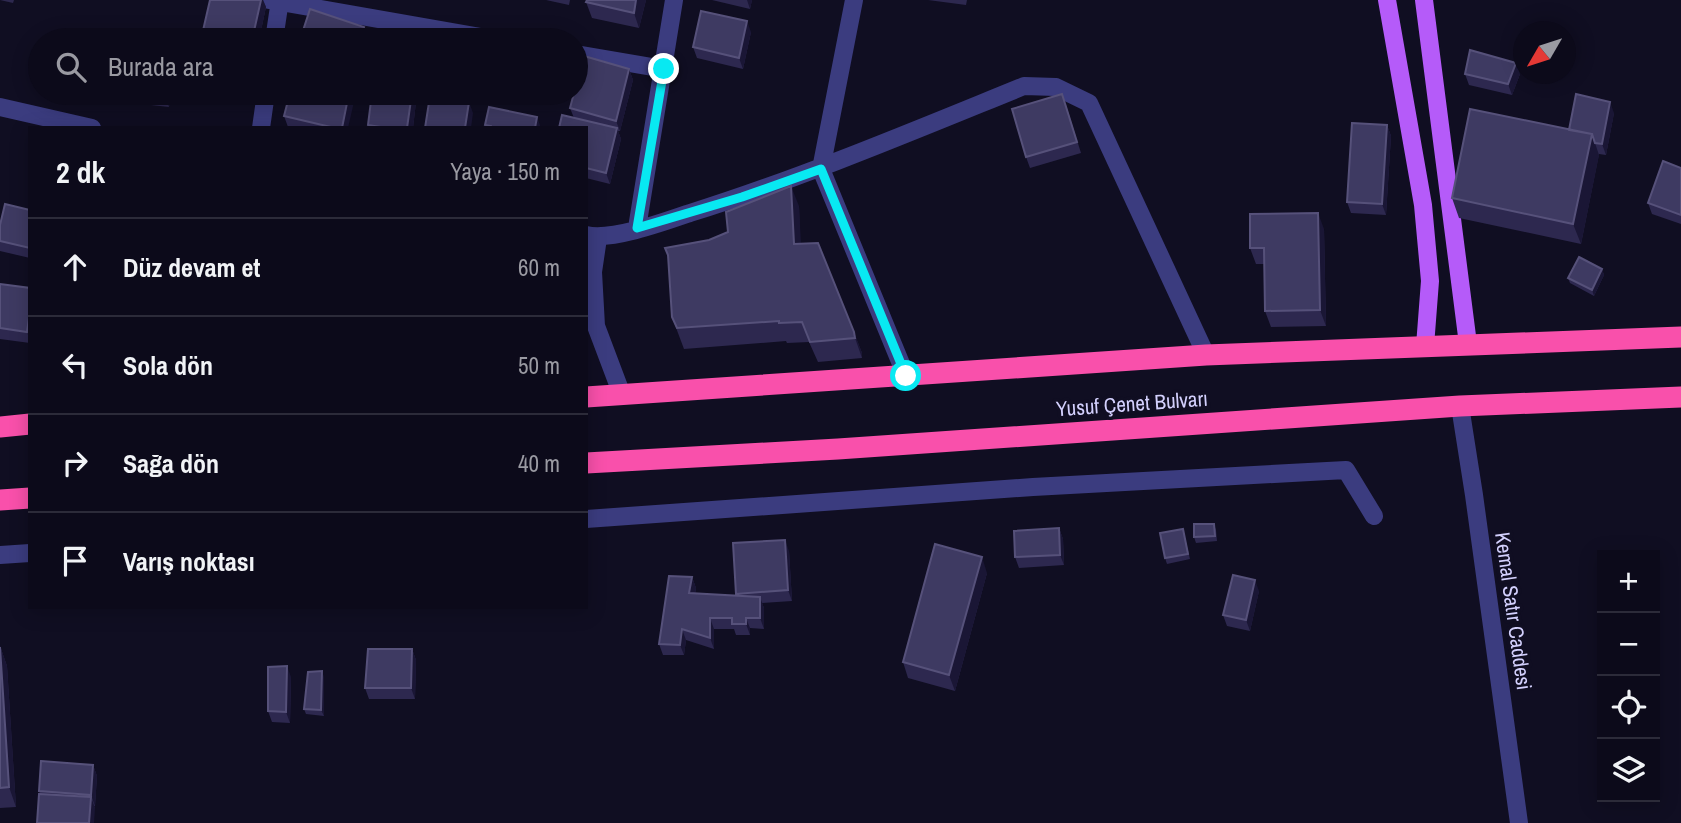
<!DOCTYPE html>
<html lang="tr">
<meta charset="utf-8">
<style>
body{margin:0;font-family:"Archivo Narrow",sans-serif;background:#151323;color:#f1f3f6}
.controls{position:absolute;right:21px;bottom:21px;display:grid;overflow:hidden;border-radius:0px;box-shadow:0 4px 18px #0003}
.controls button{width:63px;height:63px;display:grid;place-items:center;padding:0;border:0;border-bottom:2px solid #2c2b39;background:#0c0a1a;color:#f1f3f6;font:35px sans-serif}
.compass{position:absolute;left:1513px;top:21px;width:63px;height:63px;border-radius:50%;background:#0c0a1a;box-shadow:0 4px 18px #0003;rotate:231deg}
.stop{position:absolute;width:21px;height:21px;margin:-16px;border:5px solid #08e9f2;border-radius:50%;background:#fff}
.stop.end{background:#08e9f2;border-color:#fff;box-shadow:0 2px 7px #0008}
.list{margin:0;padding:0;list-style:none}
h2{display:flex;justify-content:space-between;align-items:center;height:91px;margin:0;padding:0 28px;font-size:30px}
h2 small{font-size:23px;font-weight:400;color:#9a9aa2}
.list li{display:grid;grid-template-columns:46px 1fr auto;gap:21px;align-items:center;box-sizing:border-box;height:98px;padding:0 28px;border-top:2px solid #2c2b39}
.list b{display:block;font-size:26px;white-space:nowrap}
.list em{font-size:23px;font-style:normal;color:#9a9aa2}
.icon{flex:none;width:38px;height:38px;fill:none;stroke:currentColor;stroke-width:2;stroke-linecap:round;stroke-linejoin:round}
.map{position:relative;flex:none;width:1681px;height:823px;overflow:hidden}
.search{position:absolute;background:#0c0a1a;box-shadow:0 4px 18px #0003;left:28px;top:28px;width:560px;height:77px;display:flex;align-items:center;gap:18px;box-sizing:border-box;padding:0 24px;border-radius:38px;color:#9a9aa2;font-size:26px}
.panel{position:absolute;background:#0c0a1a;box-shadow:0 4px 18px #0003;left:28px;top:126px;width:560px;height:483px;border-radius:0px}
.map>svg:first-child{display:block}
.lines{fill:none;stroke-linecap:round;stroke-linejoin:round}
.minor{stroke:#3b3c7f;stroke-width:18}
.major{stroke:#b55bf9;stroke-width:18}
.highway{stroke:#f950ab;stroke-width:21}
.wall{fill:#2d284f}
.shaded-wall{fill:#1a1635}
.building{fill:#3e3a62;stroke:#56517a;stroke-width:2}
.route{stroke:#08e9f2;stroke-width:9}
.labels{text-anchor:middle;stroke-width:7;stroke-linejoin:round;paint-order:stroke}
.street-label{font-size:21px;fill:#d3d0fd;stroke:#100e22}
</style>
<div class="map">
<svg width="1681" height="823" viewBox="0 0 1681 823">
<rect width="100%" height="100%" fill="#100e22"/>
<g class="lines">
<path class="minor" d="M269 0 498 40
M854 0 821 169 906 376
M274 40 280 0
M576 54 664 69
M0 107 92 128
M261 128 266 93
M637 228 674 0
M586 235C611 241 664 222 690 213 804 177 913 131 1024 86L1056 87 1089 103 1206 355
M598 238 593 272 596 326 622 395
M1460 406 1474 495 1519 823
M586 519 1033 487 1346 470 1374 516
M0 555 30 553"/>
<path class="major" d="M1387 0 1423 205 1430 281 1425 346
M1424 0 1468 344"/>
<path class="highway" d="M586 397 1206 355 1681 337
M0 427 30 424
M586 463 838 449 1460 406 1681 397
M0 500 30 498"/>
</g>
<path class="wall" d="M0 0H14L13 3Z
M210 0H263L266 7 259 40H204L202 35Z
M546 0H570L569 5Z
M587 0H646L639 28 592 18 586 2Z
M712 0H752L750 9Z
M928 0H967L966 5Z
M751 32 743 69 697 58 693 47Z
M629 69 633 80 620 131H618L621 139 610 184 586 178V128L574 118 570 108Z
M1465 74H1520L1512 95 1469 85Z
M112 93H171L169 107 115 101Z
M417 93 413 128H369L368 125Z
M1066 105 1081 153 1030 168 1026 157Z
M1614 113 1606 155 1599 154 1581 244 1459 218 1452 198 1569 130Z
M284 116 348 128H291L288 127Z
M1387 125 1391 136 1386 215 1351 213 1347 202Z
M1681 168V224L1652 214 1648 203Z
M799 206 800 244 818 243 862 353V358L818 362 809 342 787 343 786 341 684 349 672 317 668 256Z
M30 210V258L0 251V225Z
M1324 229 1326 326 1271 327 1265 311 1264 264H1256L1250 248Z
M1602 269 1604 275 1594 296 1570 283 1568 278Z
M0 284 30 288V343L0 339Z
M1214 524 1216 530 1217 541 1196 543 1194 537Z
M1059 528 1063 539 1064 565 1019 568 1015 557Z
M1183 529 1190 559 1167 564 1165 558Z
M789 551 792 601 762 603 764 608V629L750 628V635H736L734 629H714V649L686 640 684 655H663L659 644 692 577 696 588 695 594 737 596 736 594Z
M987 573 955 691 908 678 903 662Z
M1259 591 1250 631 1227 626 1223 615Z
M0 646 7 666 16 807 0 808Z
M412 649 416 660 415 699H369L365 688Z
M291 677 290 723 272 722 268 711Z
M324 677V716L306 714 304 709Z
M93 765 97 776 95 806H94L95 808 40 794 39 791Z"/>
<path class="shaded-wall" d="M261 0H263L266 7 259 40H252Z
M636 0H646L639 28 634 13Z
M747 0H752L750 9Z
M747 21 751 32 743 69 739 58Z
M364 27 368 38 367 40H359Z
M1516 63 1520 74 1512 95 1508 84Z
M629 69 633 80 620 131 616 121Z
M166 93H171L169 107 165 96Z
M349 93H356L348 128H342Z
M412 93H417L413 128H407Z
M469 102 473 113 471 128H465Z
M1610 102 1614 113 1606 155 1602 144Z
M537 117 541 128H535Z
M1387 125 1391 136 1386 215 1382 204Z
M617 128 621 139 610 184 606 173Z
M1592 134 1599 155 1581 244 1573 224Z
M791 186 799 206 802 264 794 244Z
M1318 213 1324 229 1326 326 1320 310Z
M1602 269 1604 275 1594 296 1592 290Z
M30 311V341L27 332Z
M854 332 862 353V358L855 338Z
M1059 528 1063 539 1064 565 1060 555Z
M785 540 789 551 792 601 788 590Z
M982 557 987 573 955 691 949 675Z
M692 577 696 588 693 604 689 593Z
M1255 580 1259 591 1250 631 1246 620Z
M760 597 764 608V629L760 618Z
M710 618 714 629V649L710 638Z
M746 618 750 628V635L746 624Z
M682 629 686 640 684 655 680 645Z
M0 646 7 666 16 807 9 787Z
M412 649 416 660 415 699 411 688Z
M287 666 291 677 290 723 286 712Z
M322 671 324 677V716L321 710Z
M93 765 97 776 95 806 91 795Z
M91 797 95 808 94 823H89Z"/>
<path class="building" d="M210 0H261L252 40H225L202 35Z
M587 0H636L634 13 586 2Z
M310 9 364 27 359 40H300Z
M701 11 747 21 739 58 693 47Z
M1470 50 1516 63 1508 84 1465 74Z
M584 56 629 69 616 121 570 108 574 93H576V87Z
M133 93H166L165 96Z
M290 93H349L342 128H335L284 116Z
M372 93H412L407 128H387L368 125Z
M1062 94 1077 142 1026 157 1012 109Z
M1576 94 1610 102 1602 144 1595 143 1592 134 1569 130Z
M430 96 469 102 465 128H425Z
M489 107 537 117 535 128H491V126L485 125Z
M1470 109 1592 134 1573 224 1452 198Z
M562 115 617 128 606 173 586 168V128H559Z
M1352 123 1387 125 1382 204 1347 202Z
M1663 161 1681 168V215L1648 203Z
M791 186 794 244 818 243 854 332 855 338 810 342 802 322 779 323V321L677 328 672 317 668 255 665 248 709 240 728 232 726 212Z
M5 204 30 210V248L0 241V225Z
M1318 213 1320 310 1265 311 1264 248H1250V214Z
M1579 257 1602 269 1592 290 1568 278Z
M0 284 30 288V311L27 332 0 328Z
M1194 524H1214L1215 536 1194 537Z
M1059 528 1060 555 1015 557 1014 531Z
M1183 529 1188 554 1165 558 1160 533Z
M785 540 788 590 736 594 733 543Z
M935 544 982 557 949 675 903 662Z
M1233 575 1255 580 1246 620 1223 615Z
M669 576 692 577 689 593 760 597V618H746V624H732V618H710V638L682 629 680 645 659 644Z
M0 647 9 787 0 788Z
M368 649H412L411 688H365Z
M287 666 286 712 268 711V667Z
M322 671 321 710 304 709 308 672Z
M41 761 93 765 91 795 39 791Z
M39 794 91 797 89 823H37Z"/>
<g class="lines">
<path class="route" d="M664 69 637 228 742 197 821 169 906 376"/>
</g>
<g class="labels">
<g class="street-label">
<text transform="translate(1132 404) rotate(-4)" y="7">Yusuf Çenet Bulvarı</text>
<text transform="translate(1513 611) rotate(82)" y="7">Kemal Satır Caddesi</text>
</g>
</g>
</svg>
<div class="controls">
<button>+</button>
<button>−</button>
<button><svg class="icon" aria-label="locate" viewBox="0 0 24 24"><circle cx="12" cy="12" r="6"/><path d="M12 2v4M12 18v4M2 12h4M18 12h4"/></svg></button>
<button><svg class="icon" aria-label="layers" viewBox="0 0 24 24"><path d="M12 4l9 5-9 5-9-5zM3 14l9 5 9-5"/></svg></button>
</div>
<svg class="compass" viewBox="-18 -18 36 36"><path d="M0-13l5 13h-10z" fill="#e53935"/><path d="M0 13l5-13h-10z" fill="#9a9aa2"/></svg>
<div class="stop" style="left:906px;top:376px"></div>
<div class="stop end" style="left:664px;top:69px"></div>
<div class="search"><svg class="icon" aria-label="search" viewBox="0 0 24 24"><circle cx="10" cy="10" r="6"/><path d="M15 15l6 6"/></svg>Burada ara</div>
<section class="panel">
<h2>2 dk<small>Yaya · 150 m</small></h2>
<ul class="list">
<li><svg class="icon" aria-label="ahead" viewBox="0 0 24 24"><path d="M12 20V5M6 11l6-6 6 6"/></svg><div><b>Düz devam et</b></div><em>60 m</em></li>
<li><svg class="icon" aria-label="left" viewBox="0 0 24 24"><path d="M17 20v-9H6M10 6l-5 5 5 5"/></svg><div><b>Sola dön</b></div><em>50 m</em></li>
<li><svg class="icon" aria-label="right" viewBox="0 0 24 24"><path d="M7 20v-9h11M14 6l5 5-5 5"/></svg><div><b>Sağa dön</b></div><em>40 m</em></li>
<li><svg class="icon" aria-label="arrive" viewBox="0 0 24 24"><path d="M6 21V4h12l-3 4 3 4H6"/></svg><div><b>Varış noktası</b></div></li>
</ul>
</section>
</div>
